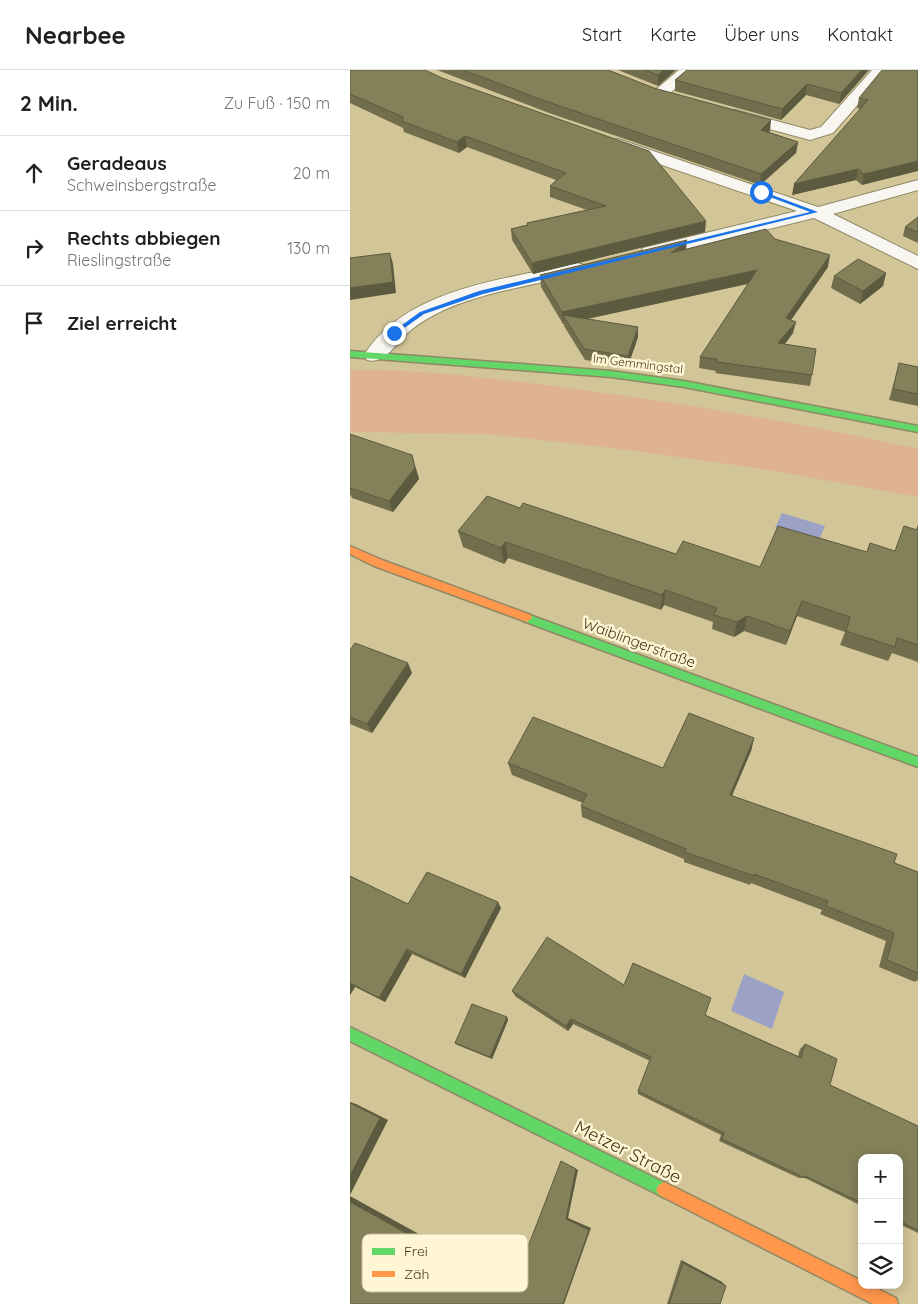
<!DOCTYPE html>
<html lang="de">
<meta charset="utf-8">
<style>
body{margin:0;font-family:Quicksand,sans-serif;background:#f6f6f6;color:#202124}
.controls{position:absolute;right:15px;bottom:15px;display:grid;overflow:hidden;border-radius:10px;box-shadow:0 2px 12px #0003}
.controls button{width:45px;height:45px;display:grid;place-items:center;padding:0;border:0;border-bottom:1px solid #e0e0e0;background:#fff;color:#202124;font:25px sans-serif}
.stop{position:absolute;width:15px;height:15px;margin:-11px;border:4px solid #1a73e8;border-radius:50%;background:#fff}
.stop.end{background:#1a73e8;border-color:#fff;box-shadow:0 1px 5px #0008}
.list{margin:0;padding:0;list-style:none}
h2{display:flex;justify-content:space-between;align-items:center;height:65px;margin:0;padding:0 20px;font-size:21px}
h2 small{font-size:16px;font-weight:400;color:#757577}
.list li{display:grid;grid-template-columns:32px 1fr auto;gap:15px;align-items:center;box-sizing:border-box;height:75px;padding:0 20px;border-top:1px solid #e0e0e0}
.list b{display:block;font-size:19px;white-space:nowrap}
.list p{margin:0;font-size:16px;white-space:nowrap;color:#757577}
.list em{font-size:16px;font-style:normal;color:#757577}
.icon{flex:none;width:28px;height:28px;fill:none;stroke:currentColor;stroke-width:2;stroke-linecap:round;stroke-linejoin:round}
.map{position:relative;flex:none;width:568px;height:1234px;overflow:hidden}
header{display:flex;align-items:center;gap:30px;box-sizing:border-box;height:70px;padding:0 25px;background:#fff;border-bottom:1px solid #e0e0e0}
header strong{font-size:24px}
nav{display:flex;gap:28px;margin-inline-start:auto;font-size:18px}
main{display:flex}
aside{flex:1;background:#fff}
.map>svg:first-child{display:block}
.green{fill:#deb293}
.water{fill:#9ca2c5}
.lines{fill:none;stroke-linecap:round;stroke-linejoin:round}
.street-casing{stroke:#918866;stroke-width:2}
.fast-casing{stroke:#918866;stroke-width:3}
.slow-casing{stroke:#918866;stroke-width:3}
.street{fill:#f8f6f0;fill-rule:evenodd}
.fast{fill:#63d668;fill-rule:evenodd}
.slow{fill:#ff974d;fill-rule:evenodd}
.wall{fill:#726e4d}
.shaded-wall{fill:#5c5a3f}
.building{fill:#84805a;stroke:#5c5a3f}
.route{fill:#1a73e8}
.labels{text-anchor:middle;stroke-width:5;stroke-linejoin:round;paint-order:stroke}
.far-street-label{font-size:12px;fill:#413813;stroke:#fff6d5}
.street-label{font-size:15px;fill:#413813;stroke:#fff6d5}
.near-street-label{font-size:18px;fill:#413813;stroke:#fff6d5}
.key{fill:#fff6d5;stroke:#c6bd9b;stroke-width:1}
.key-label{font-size:14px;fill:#413813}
</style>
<header>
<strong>Nearbee</strong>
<nav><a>Start</a><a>Karte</a><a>Über uns</a><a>Kontakt</a></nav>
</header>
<main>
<aside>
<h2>2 Min.<small>Zu Fuß · 150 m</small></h2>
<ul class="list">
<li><svg class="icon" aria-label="ahead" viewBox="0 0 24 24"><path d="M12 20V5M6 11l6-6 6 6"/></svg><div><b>Geradeaus</b><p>Schweinsbergstraße</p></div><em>20 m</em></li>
<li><svg class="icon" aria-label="right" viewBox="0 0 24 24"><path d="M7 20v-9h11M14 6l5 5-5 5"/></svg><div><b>Rechts abbiegen</b><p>Rieslingstraße</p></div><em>130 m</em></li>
<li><svg class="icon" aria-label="arrive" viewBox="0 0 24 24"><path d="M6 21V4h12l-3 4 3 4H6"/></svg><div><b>Ziel erreicht</b></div></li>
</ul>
</aside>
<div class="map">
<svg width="568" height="1234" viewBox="0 0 568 1234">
<rect width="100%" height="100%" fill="#d2c698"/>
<path class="green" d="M0 300C76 299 151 309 226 319 340 334 455 354 568 379V427L413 399 279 380 137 364 0 362Z"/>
<path class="water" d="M432 443 475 456 468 472 425 458Z
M394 904 434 922 422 959 381 941Z"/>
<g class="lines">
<defs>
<path id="street" d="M329 0H346L316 27H304L302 24 304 21Z
M522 0H538L483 63 460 70 379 48 377 45 385 40 460 60 471 57Z
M268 69 468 137 568 110V120L483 144 568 186V199L464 148 300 188 293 186 291 182 293 178 447 141 262 78 260 74 262 70Z
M227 193 234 195 237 199 234 203C179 217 105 224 61 260 47 271 36 295 17 290L14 285C57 217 156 210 227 193Z"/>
<path id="fast" d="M0 281 261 301 334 311 568 356V362L334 317 261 307 0 287Z
M177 544 568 687V697L173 551 172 548 173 545Z
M0 957 319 1115 322 1120 319 1125 314 1128 309 1125 0 971Z"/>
<path id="slow" d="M0 476 32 490 181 545 182 548 177 552 24 496 0 484Z
M314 1112 512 1211V1215H520L546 1228 548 1234H523L309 1125 306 1120 309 1115Z"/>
</defs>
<use href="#street" class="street-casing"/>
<use href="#fast" class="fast-casing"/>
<use href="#slow" class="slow-casing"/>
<use href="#street" class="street"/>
<use href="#fast" class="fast"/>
<use href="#slow" class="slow"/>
</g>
<path class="wall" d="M0 0 355 162 183 204 162 170 161 159 177 155V153L237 140 200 127V116L206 110 117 77 109 83 54 62 53 58 0 33Z
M87 0H258L304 18 420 61 419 62 448 72 446 83 410 115 199 43Z
M268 0H326L308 16Z
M337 0H519L489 34 456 25 431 50 325 21V10Z
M568 0 512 115 506 110 442 125 510 39 507 38 509 28Z
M568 147V173L553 166 555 157Z
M425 169 478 197 441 250 443 263 435 274 462 305 460 316 365 303 366 301 349 298 350 287 398 214 237 249 288 267 278 296 235 290 214 256V254H213L191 217 190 205 336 179Z
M536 203 533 216 510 234 481 218 484 206Z
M549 293 568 297V336L539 330 546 305Z
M0 364 65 396 69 409 43 442 2 428 0 424Z
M170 438 326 484 410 497 517 482 545 481 554 456 566 460 568 455V592L542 583 538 591 490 575 495 562 447 546 436 575 394 561 384 567 362 559 363 552 314 535 311 540 158 488 154 494 113 477 108 461Z
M0 580 62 603 22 663 0 654Z
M404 668 401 681 382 726 568 802V910L565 912 529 897 536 871 470 844 472 840 401 813 400 815 334 792V789L232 747 231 736 233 733 162 705 158 693 313 698Z
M0 806 58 834 151 838 115 908 62 884 35 932 5 917 0 925Z
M274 915 355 945 448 986 450 979 455 974 480 1015 568 1056V1163L549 1154V1088H512V1136L455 1108H449L369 1071 371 1065 288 1024V1021L300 991 223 954 218 961 166 927 162 921Z
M157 947 158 950 142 989 107 975 105 973Z
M331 1190 372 1212 370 1234H317Z"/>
<path class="shaded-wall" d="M314 0H326L308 16V5Z
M512 0H519L489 34 491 23Z
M457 14 456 25 431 50 432 39Z
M421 50 420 61 410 71 411 60Z
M115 66 117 77 109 83 107 72Z
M448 72 446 83 410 115 411 104Z
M568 91V101L512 115 514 104Z
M508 99 506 110 442 125 444 114Z
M356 151 355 162 183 204 182 193Z
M337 170 336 181 321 183Z
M40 183 43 194 46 223 0 230V218Z
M480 185 478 197 434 260 436 248Z
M407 200 405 212 218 253 213 245 214 254H213L212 242Z
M536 203 533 216 510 234 513 221Z
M446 252 443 263 426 285 428 273Z
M288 257V267L278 296V286Z
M62 385 69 409 43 442 39 431Z
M155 472 158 488 154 494 151 478Z
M315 520 314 535 311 540 312 525Z
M452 531 447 546 436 575 440 561Z
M397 546 394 561 384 567 387 552Z
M58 593 62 603 22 663 17 654Z
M404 668 401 681 377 736 380 725Z
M148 832 151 838 115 908 111 904Z
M57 879 62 884 35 932 29 928Z
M0 914 5 917 0 925Z
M157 947 158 950 142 989 140 987Z
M221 949 223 954 218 961 216 956Z
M0 1032 6 1034 38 1050 0 1125Z
M211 1091 228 1100 218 1148 241 1158 214 1234H213L216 1149Z
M0 1126 165 1217 161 1221 0 1132Z
M331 1190 372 1212 376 1216 333 1193Z"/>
<path class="building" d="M0 0H75L92 8 299 81 356 151 182 193 161 159 178 155 177 153 256 136 200 116 216 103 115 66 107 72 52 51 53 47 0 24Z
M113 0H258L304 18 421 50 411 60 448 72 411 104 198 32Z
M295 0H314L308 5Z
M337 0H512L491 23 457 14 432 39 325 10Z
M532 0H568V91L514 104 508 99 444 114 518 30 509 28Z
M568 147V162L555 157Z
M416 159 425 169 480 185 436 248 446 252 428 273 466 279 462 305 367 292V289L350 287 407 200 212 242 190 205 337 170 321 183Z
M40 183 43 212 0 218V188Z
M508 189 536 203 513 221 484 206Z
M213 245 288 257 278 286 234 279Z
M549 293 568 297V324L543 319Z
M0 364 62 385 65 398 39 431 0 418Z
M137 426 170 438 173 433 326 484 333 471 410 497 428 456 517 482 520 473 545 481 554 456 567 460 568 456V575L547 568 545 577 496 561 500 547 452 531 440 561 397 546 387 552 364 545 367 538 315 520 312 525 155 472 151 478 108 461Z
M5 573 58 593 17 654 0 647V580Z
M339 643 404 668 380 725 547 784 544 793 568 802V903L537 890 544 863 476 836 478 831 404 804V806L335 782 336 779 231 736 237 724 158 693 183 647 313 698Z
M77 802 148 832 111 904 57 879 29 928 0 913V806L58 834Z
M197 867 274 915 283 893 361 928 355 945 451 988 455 974 487 989 480 1015 568 1056V1160L549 1151V1088H512V1133L455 1106V1108L372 1069 374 1063 288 1021 301 987 221 949 216 956 162 921Z
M122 934 157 947 140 987 105 973Z
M0 1033 30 1048 0 1106Z
M211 1091 226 1099 216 1149 239 1160 213 1234H0V1132L161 1221Z
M333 1193 376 1216 370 1234H319Z"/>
<path class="route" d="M411 121 468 142 133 224 74 244 46 264 41 263 70 242 129 221 460 142 409 123Z"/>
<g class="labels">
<g class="far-street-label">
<text transform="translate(288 294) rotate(7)" y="4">Im Gemmingstal</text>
</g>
<g class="street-label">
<text transform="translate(289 573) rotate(20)" y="5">Waiblingerstraße</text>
</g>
<g class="near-street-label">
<text transform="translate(278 1082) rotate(27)" y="6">Metzer Straße</text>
</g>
</g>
<rect x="12" y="1164" width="166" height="58" rx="8" class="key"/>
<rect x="22" y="1178" width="23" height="7" fill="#63d668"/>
<rect x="22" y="1201" width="23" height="6" fill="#ff974d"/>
<g class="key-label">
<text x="54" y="1186">Frei</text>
<text x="54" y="1209">Zäh</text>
</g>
</svg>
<div class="controls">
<button>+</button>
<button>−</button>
<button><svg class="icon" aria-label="layers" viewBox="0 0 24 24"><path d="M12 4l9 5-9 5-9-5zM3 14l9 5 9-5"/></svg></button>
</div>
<div class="stop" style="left:411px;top:122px"></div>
<div class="stop end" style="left:44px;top:263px"></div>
</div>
</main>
